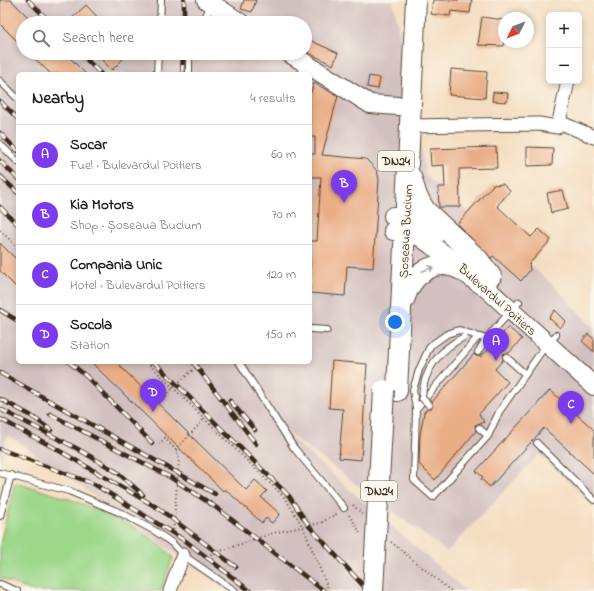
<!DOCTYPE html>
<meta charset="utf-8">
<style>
body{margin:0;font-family:"Indie Flower",sans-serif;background:#f6f6f6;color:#202124}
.controls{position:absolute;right:12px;top:12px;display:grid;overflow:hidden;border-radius:6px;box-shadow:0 2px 6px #0003}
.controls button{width:36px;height:36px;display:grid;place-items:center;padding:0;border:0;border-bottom:1px solid #e0e0e0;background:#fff;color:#202124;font:20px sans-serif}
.compass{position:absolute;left:498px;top:12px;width:36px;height:36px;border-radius:50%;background:#fff;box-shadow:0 2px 6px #0003;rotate:228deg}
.you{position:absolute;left:395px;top:322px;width:14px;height:14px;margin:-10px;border:3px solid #fff;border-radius:50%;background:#1a73e8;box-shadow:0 0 0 6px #1a73e833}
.badge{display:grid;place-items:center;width:26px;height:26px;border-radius:50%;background:#7c3aed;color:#fff;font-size:13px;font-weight:700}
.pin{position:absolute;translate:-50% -33px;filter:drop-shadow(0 1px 2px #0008)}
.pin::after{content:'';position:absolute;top:21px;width:14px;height:12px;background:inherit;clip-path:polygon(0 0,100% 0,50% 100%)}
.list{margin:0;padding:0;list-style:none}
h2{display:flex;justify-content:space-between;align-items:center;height:52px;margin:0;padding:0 16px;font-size:17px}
h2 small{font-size:13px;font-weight:400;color:#757577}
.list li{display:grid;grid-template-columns:26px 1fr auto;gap:12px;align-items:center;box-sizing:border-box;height:60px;padding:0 16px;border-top:1px solid #e0e0e0}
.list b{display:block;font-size:15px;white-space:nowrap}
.list p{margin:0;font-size:13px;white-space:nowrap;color:#757577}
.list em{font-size:13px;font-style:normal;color:#757577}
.icon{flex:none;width:22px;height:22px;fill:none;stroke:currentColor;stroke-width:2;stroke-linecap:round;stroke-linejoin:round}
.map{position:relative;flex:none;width:594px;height:591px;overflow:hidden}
.search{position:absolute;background:#fff;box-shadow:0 2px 6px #0003;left:16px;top:16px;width:296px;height:44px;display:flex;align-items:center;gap:10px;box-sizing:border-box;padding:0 14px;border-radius:22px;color:#757577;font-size:15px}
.panel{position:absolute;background:#fff;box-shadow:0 2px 6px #0003;left:16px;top:72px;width:296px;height:292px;border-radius:6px}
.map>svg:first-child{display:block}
.industrial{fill:#d2bfbf;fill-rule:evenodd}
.green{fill:#9dd78a;stroke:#6c8054}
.building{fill:#eaae87}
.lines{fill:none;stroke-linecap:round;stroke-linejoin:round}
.service-casing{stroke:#574536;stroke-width:8}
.minor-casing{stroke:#574536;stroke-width:15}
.secondary-casing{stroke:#574536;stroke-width:20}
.primary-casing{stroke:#574536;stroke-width:22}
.path{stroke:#574536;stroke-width:2;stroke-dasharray:1 3;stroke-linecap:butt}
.service{stroke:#fff;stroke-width:6}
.minor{stroke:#fff;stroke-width:13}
.secondary{stroke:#fff;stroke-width:18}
.primary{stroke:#fff;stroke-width:20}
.rail-casing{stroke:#3b2a1e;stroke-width:4.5}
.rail{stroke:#fbf7ec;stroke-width:3;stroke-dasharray:9;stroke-linecap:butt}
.service-bridge-casing{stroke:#574536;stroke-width:8;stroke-linecap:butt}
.primary-bridge-casing{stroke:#574536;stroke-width:22;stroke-linecap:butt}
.service-bridge{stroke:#fff;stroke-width:6}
.primary-bridge{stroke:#fff;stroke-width:20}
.oneway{stroke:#a79f9a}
.labels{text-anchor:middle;stroke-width:3;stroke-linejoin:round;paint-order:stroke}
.shield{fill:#fbf7ec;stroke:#75685c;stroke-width:1}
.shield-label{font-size:12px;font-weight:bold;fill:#3b2a1e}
.street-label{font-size:13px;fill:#3b2a1e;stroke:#fbf7ec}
</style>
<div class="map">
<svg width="594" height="591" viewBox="0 0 594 591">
<rect width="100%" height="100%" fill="#fbf7ec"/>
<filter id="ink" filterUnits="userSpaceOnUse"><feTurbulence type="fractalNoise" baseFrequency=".025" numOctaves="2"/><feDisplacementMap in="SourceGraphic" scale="8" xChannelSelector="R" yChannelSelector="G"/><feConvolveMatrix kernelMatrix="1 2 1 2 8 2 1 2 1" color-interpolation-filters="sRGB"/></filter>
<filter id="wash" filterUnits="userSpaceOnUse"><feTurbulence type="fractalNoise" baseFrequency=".012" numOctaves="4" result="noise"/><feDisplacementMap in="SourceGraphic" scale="16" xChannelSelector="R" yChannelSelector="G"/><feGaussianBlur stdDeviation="0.9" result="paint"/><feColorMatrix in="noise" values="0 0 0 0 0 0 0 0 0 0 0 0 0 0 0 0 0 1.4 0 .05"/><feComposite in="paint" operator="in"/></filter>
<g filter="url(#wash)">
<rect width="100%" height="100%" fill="#f4dec1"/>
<path class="industrial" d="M0 0H393L426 176 551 283 594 329V505L539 454 447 552 269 419 466 591H229L8 435 0 462ZM23 23H305V53H23ZM18 74H310V362H18Z"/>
<path class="green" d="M15 483C67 497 136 518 173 557L161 591H32L0 578V544Z"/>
<g id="blocks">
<path class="building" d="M0 0H11L34 23H23V47L0 24Z
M244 0H256L252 12 241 9Z
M433 0H472L470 13 451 11 450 16 431 14Z
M86 5 103 23H67Z
M482 17 504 20V46L478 45Z
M305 38 338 53 333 65 305 51Z
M29 53H65L86 74H51Z
M95 53H129L112 70Z
M451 69 487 72 485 98 449 95Z
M369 76 380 78 378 89 367 87Z
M314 83 338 96 322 155 366 159 377 171 379 179 373 268 347 266 345 296 310 293V241H317L321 177H310V154H315V137H310V95Z
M493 92 508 93 507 102 492 101Z
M496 147 497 168 459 169 460 207H439L438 187H445L444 165 431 166 430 149Z
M527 147 553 148 552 165 527 166Z
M503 184 510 191 497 206 531 237 539 229 551 240 529 264 530 270 521 281 493 256 491 258 457 224 493 185Z
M563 190 568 209 551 213 547 193Z
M0 243 18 261V289L0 271Z
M555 310 566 321 560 328 549 318Z
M508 327 522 339 509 353 503 354V360L495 369 508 382 479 414 484 422 475 425 476 431 435 480 419 464 420 436 424 412 427 409 432 408V402L474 354 476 356H482L490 348H496L497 345 496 342Z
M588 334 594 339V352L582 341Z
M332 361 367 364 361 460 339 458 343 409 329 408Z
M91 362H118L122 368 246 490 255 480 267 491 261 497 280 514 272 523 266 518 262 523 225 489 223 491Z
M550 390 594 430V474L544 428 490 487 481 479 483 477 476 471Z"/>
</g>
</g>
<g filter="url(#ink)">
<use href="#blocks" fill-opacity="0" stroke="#574536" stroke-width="1"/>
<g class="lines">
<defs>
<path id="service" d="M160 23 161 0
M203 23 211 4
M157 74 158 53
M189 74V53
M301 74 304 64
M0 81 18 99
M0 144 18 162
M310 329 327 330
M477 338 416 409 414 480 433 497 488 436 499 412 541 352 556 335
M478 352 486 339 519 302
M506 357 525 374
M239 362 294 448 344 508
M416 409 413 390 419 370 430 346 447 334 459 330 486 339 493 345
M479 428 488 436
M537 443 594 500
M0 473 69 491 121 513 155 531 172 543 183 555 235 591
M0 516 11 475
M0 584 17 591"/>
<path id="minor" d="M559 122 568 81
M410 126 539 124 557 127 559 122 594 137
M170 591 183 555"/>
<path id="secondary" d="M206 0 241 23
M289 53 370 104 412 107
M393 216 416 217 440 232
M393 231 413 232 464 268 594 386"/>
<path id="primary" d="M411 177 417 196 425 210 478 259 491 276
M404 300C412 274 435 256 461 270 469 274 475 280 482 284
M397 391 416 0"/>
</defs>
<use href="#service" class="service-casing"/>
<use href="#minor" class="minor-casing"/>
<use href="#secondary" class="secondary-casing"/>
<use href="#primary" class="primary-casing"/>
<path class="path" d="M0 230 18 248
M147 362 285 498 303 527 329 591
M163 399 177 384 202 362
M159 444 165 438 176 450
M353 505 362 514
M349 515 357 527 360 534
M173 534 179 459 176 450 204 419
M391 542 451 591
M203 557 273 533 321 523 338 513"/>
<use href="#service" class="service"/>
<use href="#minor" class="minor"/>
<use href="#secondary" class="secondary"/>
<use href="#primary" class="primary"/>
<defs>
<path id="rail" d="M28 0 51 23
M184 23V0
M80 53 101 74
M182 74 183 53
M0 101 18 119
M0 133 18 151
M0 161 18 179
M0 176 18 193
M0 207 18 225
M0 310 18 321
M69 362 86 376 152 443
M154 362 289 496 309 526 368 591
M193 362 256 444
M0 373 215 494
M0 399 30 415 51 430
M230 401 255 430
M0 409 76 448 117 472 143 495
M50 414 170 477 214 506 324 591
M0 419 51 446 158 508 236 567
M0 449 94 484 187 542 250 591"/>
</defs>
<use href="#rail" class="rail-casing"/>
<use href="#rail" class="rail"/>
<defs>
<path id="service-bridge" d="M429 405 422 398C423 370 440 349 464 337"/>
<path id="primary-bridge" d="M373 591 384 390"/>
</defs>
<use href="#service-bridge" class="service-bridge-casing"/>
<use href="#primary-bridge" class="primary-bridge-casing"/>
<use href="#service-bridge" class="service-bridge"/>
<use href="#primary-bridge" class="primary-bridge"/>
</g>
<defs><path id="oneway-shaft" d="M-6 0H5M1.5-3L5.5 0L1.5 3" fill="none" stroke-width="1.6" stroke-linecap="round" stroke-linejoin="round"/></defs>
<use class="oneway" href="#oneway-shaft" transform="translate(428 269) rotate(-22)"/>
</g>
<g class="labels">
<g class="shield">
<rect x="378" y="151" width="36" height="20" rx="3"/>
<rect x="361" y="481" width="36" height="20" rx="3"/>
</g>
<g class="shield-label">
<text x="396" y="165">DN24</text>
<text x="379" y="495">DN24</text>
</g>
<g class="street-label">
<text transform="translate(405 231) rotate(-87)" y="5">Șoseaua Bucium</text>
<text transform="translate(498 299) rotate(42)" y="5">Bulevardul Poitiers</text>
</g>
</g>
</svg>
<div class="controls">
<button>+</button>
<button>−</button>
</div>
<svg class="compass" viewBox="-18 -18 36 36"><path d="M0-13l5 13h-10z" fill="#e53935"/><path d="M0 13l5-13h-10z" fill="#757577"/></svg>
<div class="you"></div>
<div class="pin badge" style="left:496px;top:361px">A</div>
<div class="pin badge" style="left:344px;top:203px">B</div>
<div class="pin badge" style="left:571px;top:424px">C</div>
<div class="pin badge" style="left:153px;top:412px">D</div>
<div class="search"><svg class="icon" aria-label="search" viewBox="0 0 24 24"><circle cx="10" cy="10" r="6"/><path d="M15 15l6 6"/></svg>Search here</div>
<section class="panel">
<h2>Nearby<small>4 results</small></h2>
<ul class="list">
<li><span class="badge">A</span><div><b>Socar</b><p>Fuel · Bulevardul Poitiers</p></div><em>60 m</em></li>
<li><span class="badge">B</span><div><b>Kia Motors</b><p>Shop · Șoseaua Bucium</p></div><em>70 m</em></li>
<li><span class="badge">C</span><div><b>Compania Unic</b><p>Hotel · Bulevardul Poitiers</p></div><em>120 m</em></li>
<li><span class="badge">D</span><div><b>Socola</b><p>Station</p></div><em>150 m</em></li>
</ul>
</section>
</div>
